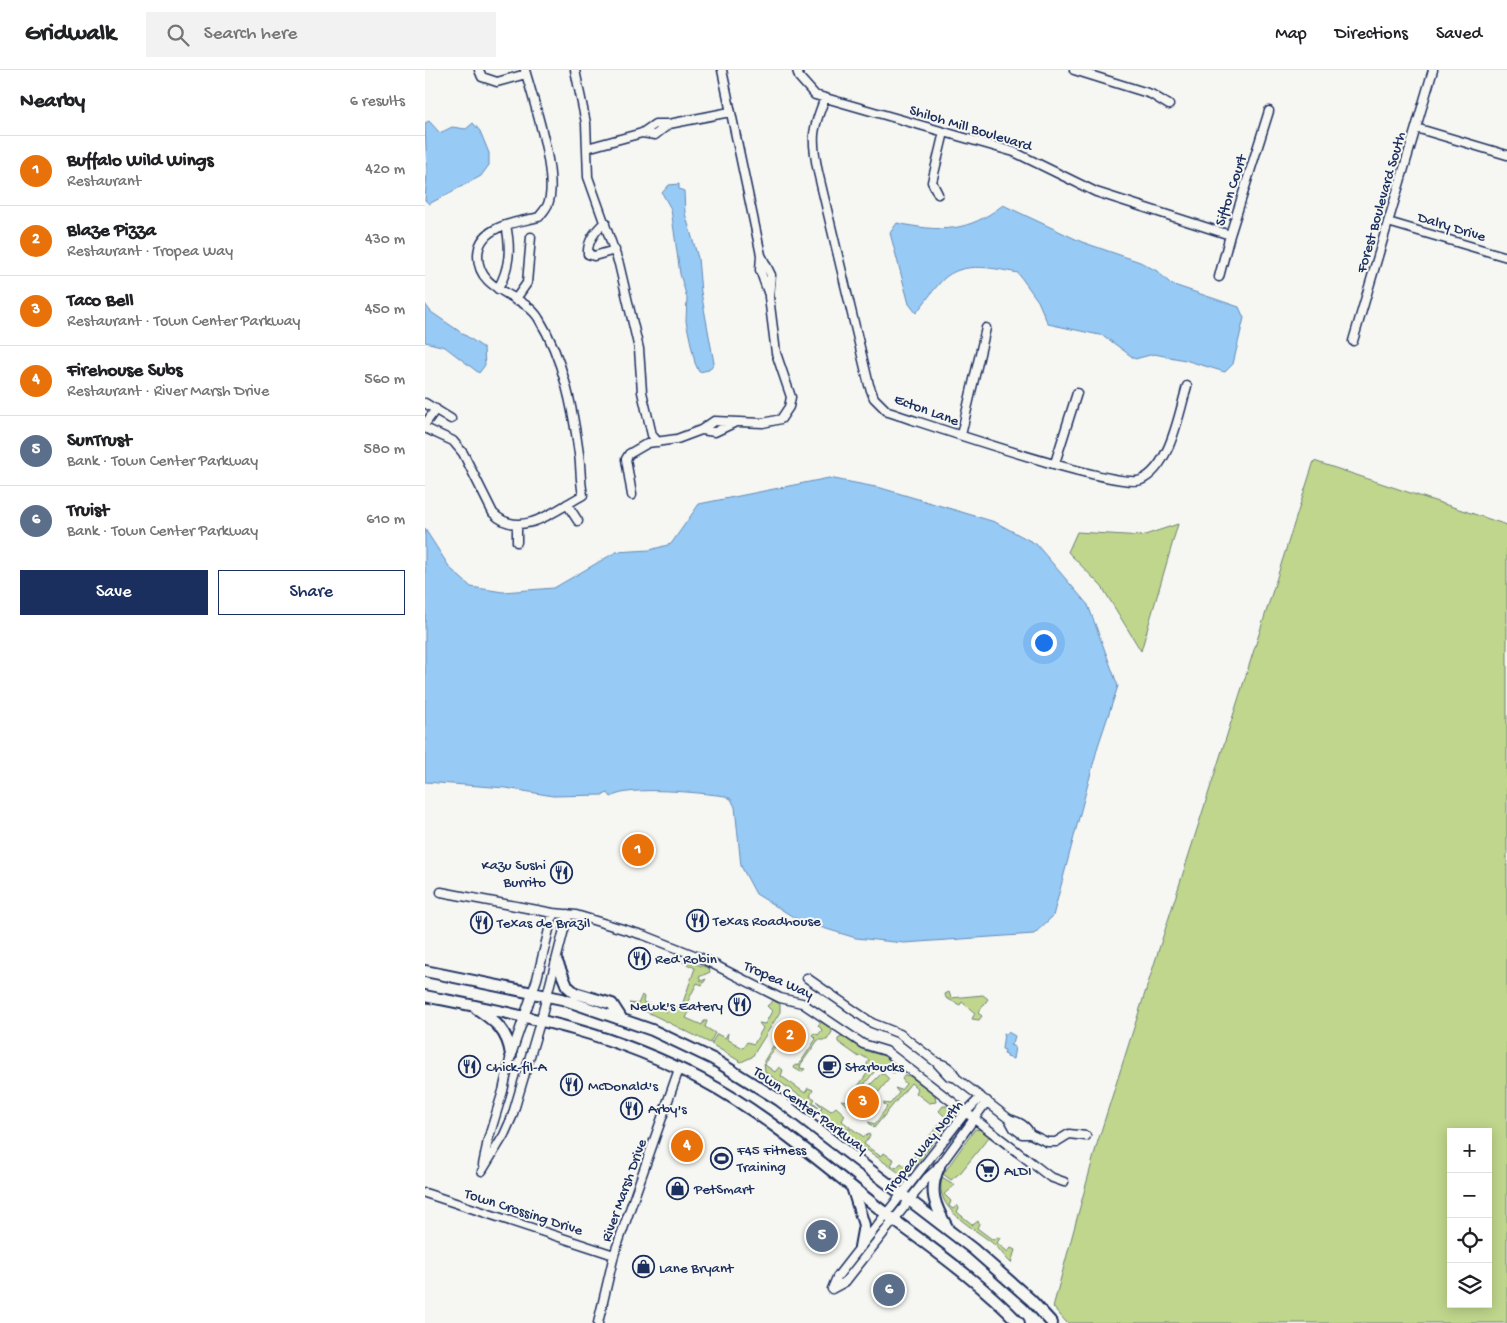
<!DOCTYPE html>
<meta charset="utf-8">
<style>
body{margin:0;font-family:"Gochi Hand",sans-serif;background:#f2f2f2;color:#202124}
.controls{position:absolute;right:15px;bottom:15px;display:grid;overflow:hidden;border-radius:0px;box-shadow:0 2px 12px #0003}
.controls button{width:45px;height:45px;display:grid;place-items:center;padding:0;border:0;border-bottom:1px solid #e0e0e0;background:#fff;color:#202124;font:25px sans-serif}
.you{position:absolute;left:618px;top:572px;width:18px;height:18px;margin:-12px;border:4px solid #fff;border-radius:50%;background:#1a73e8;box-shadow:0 0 0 8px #1a73e833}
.badge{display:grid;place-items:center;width:32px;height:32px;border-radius:50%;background:#1b2f5e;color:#fff;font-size:16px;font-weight:700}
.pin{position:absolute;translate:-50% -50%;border:2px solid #fff;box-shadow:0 1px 5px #0006}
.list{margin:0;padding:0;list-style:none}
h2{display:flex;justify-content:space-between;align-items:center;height:65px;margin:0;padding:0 20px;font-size:21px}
h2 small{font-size:16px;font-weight:400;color:#757577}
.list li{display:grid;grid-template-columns:32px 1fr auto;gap:15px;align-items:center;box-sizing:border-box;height:70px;padding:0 20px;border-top:1px solid #e0e0e0}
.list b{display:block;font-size:19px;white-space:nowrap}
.list p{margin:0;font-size:16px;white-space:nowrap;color:#757577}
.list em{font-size:16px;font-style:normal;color:#757577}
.actions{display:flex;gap:10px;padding:15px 20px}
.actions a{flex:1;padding:11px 0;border:1px solid #1b2f5e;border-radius:0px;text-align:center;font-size:18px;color:#1b2f5e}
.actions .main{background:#1b2f5e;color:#fff}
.icon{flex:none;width:28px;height:28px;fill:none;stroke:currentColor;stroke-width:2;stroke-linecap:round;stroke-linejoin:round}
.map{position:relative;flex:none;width:1082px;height:1253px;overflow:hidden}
header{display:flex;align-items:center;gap:30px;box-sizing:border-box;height:70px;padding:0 25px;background:#fff;border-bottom:1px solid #e0e0e0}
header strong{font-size:24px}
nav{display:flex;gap:28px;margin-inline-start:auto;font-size:18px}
.search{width:350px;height:45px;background:#f2f2f2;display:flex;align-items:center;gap:12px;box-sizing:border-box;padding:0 18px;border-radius:0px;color:#757577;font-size:19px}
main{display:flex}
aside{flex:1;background:#fff}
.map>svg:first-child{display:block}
.green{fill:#bfd68c;stroke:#6d8275;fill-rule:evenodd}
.water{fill:#97caf4;stroke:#658cb8}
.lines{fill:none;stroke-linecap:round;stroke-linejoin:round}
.minor-casing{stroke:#1b2f5e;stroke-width:11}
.secondary-casing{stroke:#1b2f5e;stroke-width:14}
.minor{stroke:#f6f6f2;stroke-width:8}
.secondary{stroke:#f6f6f2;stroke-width:10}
.labels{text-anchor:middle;stroke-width:4;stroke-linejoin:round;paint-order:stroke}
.street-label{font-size:15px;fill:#1b2f5e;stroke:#f6f6f2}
.poi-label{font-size:15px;fill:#1b2f5e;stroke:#f6f6f2;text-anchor:start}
</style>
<header>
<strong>Gridwalk</strong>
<div class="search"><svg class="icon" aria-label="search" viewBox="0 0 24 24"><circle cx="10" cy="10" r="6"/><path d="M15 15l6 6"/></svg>Search here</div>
<nav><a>Map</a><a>Directions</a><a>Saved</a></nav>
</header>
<main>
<aside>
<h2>Nearby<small>6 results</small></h2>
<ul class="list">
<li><span class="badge" style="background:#e8710a">1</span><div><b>Buffalo Wild Wings</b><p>Restaurant</p></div><em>420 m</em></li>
<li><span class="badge" style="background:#e8710a">2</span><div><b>Blaze Pizza</b><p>Restaurant · Tropea Way</p></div><em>430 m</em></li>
<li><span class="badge" style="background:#e8710a">3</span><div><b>Taco Bell</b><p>Restaurant · Town Center Parkway</p></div><em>450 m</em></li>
<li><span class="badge" style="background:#e8710a">4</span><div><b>Firehouse Subs</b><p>Restaurant · River Marsh Drive</p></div><em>560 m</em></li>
<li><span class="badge" style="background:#5c6f8a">5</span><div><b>SunTrust</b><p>Bank · Town Center Parkway</p></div><em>580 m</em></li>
<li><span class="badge" style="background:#5c6f8a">6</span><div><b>Truist</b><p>Bank · Town Center Parkway</p></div><em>610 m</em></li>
</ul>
<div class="actions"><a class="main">Save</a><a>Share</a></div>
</aside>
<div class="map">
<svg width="1082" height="1253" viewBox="0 0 1082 1253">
<rect width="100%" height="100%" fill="#f6f6f2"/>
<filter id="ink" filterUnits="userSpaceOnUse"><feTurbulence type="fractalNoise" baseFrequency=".02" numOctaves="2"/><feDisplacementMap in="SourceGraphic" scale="10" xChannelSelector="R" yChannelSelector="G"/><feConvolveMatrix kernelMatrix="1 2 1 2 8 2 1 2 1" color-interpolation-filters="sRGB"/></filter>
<g filter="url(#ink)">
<path class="green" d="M889 391 1082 455V1253H642L628 1237 672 1074ZM1026 1062H1063V1234H1026Z
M753 454 716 581 677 517 643 482 652 462 717 466Z
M247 887 284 898 285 902 274 907 276 911 281 909 277 915 272 913 260 937 265 940 261 948 277 955 279 951H282L280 957 290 963 285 973 204 933 213 934 217 925 219 927 218 932 242 942 246 935 256 938 270 898Z
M524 922 526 928 558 925 563 929 553 943 557 946 554 950 547 949 550 943 537 932 535 935 521 928 520 924Z
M349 930 355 934V942L327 987 316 992 286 974 292 964 300 968 303 963 302 969 318 978 322 972 329 974 338 958 334 953 340 954 347 941 342 936Z
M397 952 406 956 407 962 402 970H393L376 994 375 998 380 999 376 1002 369 998 370 995 373 996 391 969 387 965 389 963 393 965 397 960 393 955Z
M418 966C425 970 431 977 439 980 451 985 467 984 473 999L469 1003 466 1002 465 996 453 997 422 1036 416 1030 423 1031 445 999 441 996 444 990 436 985 434 987 413 972V969Z
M348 976 350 978 342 989 340 995 350 1002 354 997 358 1000 356 1006 380 1023 383 1018 388 1020 385 1026 390 1029 388 1032 394 1037 393 1038 340 1002 339 991Z
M456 1004H459L464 1009 449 1028 451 1023 443 1017Z
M480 1005 485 1006 510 1025 511 1032 504 1033 491 1023 493 1019 486 1013 449 1058 443 1052 450 1054 462 1037 458 1033 465 1034 474 1023 470 1018 476 1020 481 1014 477 1009Z
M391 1031 406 1041 411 1037 420 1045 417 1051 425 1057 420 1064 404 1052 395 1040 397 1037Z
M518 1036H524L531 1042V1046L528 1045 501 1082 496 1077 520 1047 514 1041Z
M426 1058 439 1067 444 1064 445 1066 439 1074 455 1086 459 1083 469 1090 466 1095 471 1098 476 1093 481 1097 494 1080 500 1083 490 1097 477 1105 421 1065Z
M550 1059 557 1060 589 1086 564 1067 536 1102 526 1110 518 1104Z
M517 1107 530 1115 519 1124 526 1131 524 1136 528 1139 532 1135 534 1138 532 1142 548 1155 553 1151 554 1154 552 1158 568 1170 573 1167 575 1168 572 1173 583 1182 586 1178 590 1180 586 1193C581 1189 576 1181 571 1176 549 1157 508 1140 517 1107Z"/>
<path class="water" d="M4 51 15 63 27 57 41 59 48 53 55 61 64 83V95L56 106 4 134 0 130 2 103 0 53Z
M254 114V119L259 121 260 143 273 188 276 222 289 293 284 300 274 302 270 293 261 251 262 228 255 204 246 139 237 123 244 115Z
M578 135 657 172 715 192 732 201 746 214 814 237 819 248 808 294 800 302 760 290 729 284 710 289 679 266 623 254 613 231 593 203C566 198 533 189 513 215 505 224 499 234 491 243L484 234 465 163 472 153C515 162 542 163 578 135Z
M0 234 6 242 59 278 60 295 54 303 20 277 0 272Z
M404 408 456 418 570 452 611 474 663 535 693 616 673 676 628 846 609 864 479 873 431 868 375 851 331 824 316 796 310 737 306 729 300 726C277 723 204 715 186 727L183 723 178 725 128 726 81 718 0 712V459L25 498 46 517 78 522 129 518 191 482 225 480 246 474 274 434Z
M583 962 590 966 588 973 585 975 590 977 588 989 582 987V985L579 984 580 980 577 979 579 963 582 964Z"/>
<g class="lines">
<defs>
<path id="minor" d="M54 0 57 7 72 12 101 4
M150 0 161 53 163 107 194 194 214 279 217 322 227 365 233 372
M297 0 336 185 335 200 344 225
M372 0 374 7 390 25 589 82 671 122 805 165
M649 0 726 24 744 35
M400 28C387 60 386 68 393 102L444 315 449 328 463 342C499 353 692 420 716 410 745 397 754 344 762 316
M991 58 1082 85
M217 63 230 65 244 54
M162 78 217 63 230 54H244L305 42
M513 124 507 112 519 62
M180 152C171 160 162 171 163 184L169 186 190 180
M963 152 1082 187
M794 207 805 165 844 41
M73 219C85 197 86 179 81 155
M90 230 102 213 106 167
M928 271 1008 0
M0 333 26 349
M0 354 11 339
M0 358 28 371 38 383 68 443C95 471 132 439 158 425 155 411 156 398 154 384 148 339 138 288 114 249 99 223 53 223 53 186 53 155 91 153 114 147 117 143 121 139 123 134 134 107 108 29 100 0
M276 360 290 362 309 353
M536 365 561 258
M630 393 652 323
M207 425 201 389 204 384 223 373 252 369 276 360 289 351 338 353 356 349 364 337 366 327 351 283 344 227 346 205 336 185
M142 434 153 451
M92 472V454
M16 822 128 843 151 845 221 866 274 887 355 928 377 933 438 974 461 981 625 1107 639 1112
M382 908 447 953 475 964 511 992 524 1006 531 1008 584 1049C594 1052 601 1055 605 1064
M511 992C521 995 527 998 531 1008
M584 1049 589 1058 597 1064H605L622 1072H631L644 1064 661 1066
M58 1095 63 1070 78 1021 86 985 112 909 128 843
M57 1101 79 1065 87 1047 116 949 143 844
M0 1123 189 1185
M407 1219 420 1212 502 1108 514 1097 562 1031
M407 1219 412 1207 540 1043 556 1027
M173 1253 189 1185 254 999"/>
<path id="secondary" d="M132 892 142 916 150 923 187 934 196 948
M0 901 137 929 227 960 288 989 354 1030 548 1179 606 1230 627 1253
M0 926C100 946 185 961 277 1010 343 1045 401 1097 460 1143 506 1178 554 1211 594 1253
M51 938C70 951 83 961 86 985
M514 1097C503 1121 510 1136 522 1157
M427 1117 439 1155 435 1177"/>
</defs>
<use href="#minor" class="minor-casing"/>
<use href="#secondary" class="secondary-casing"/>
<use href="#minor" class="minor"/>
<use href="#secondary" class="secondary"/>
</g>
</g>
<defs>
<symbol id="restaurant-ring" viewBox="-11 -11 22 22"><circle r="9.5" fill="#f6f6f2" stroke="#1b2f5e" stroke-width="1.5"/><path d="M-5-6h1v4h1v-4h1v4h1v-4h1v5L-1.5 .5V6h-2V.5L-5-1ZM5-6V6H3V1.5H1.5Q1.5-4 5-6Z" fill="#1b2f5e"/></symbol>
<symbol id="cafe-ring" viewBox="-11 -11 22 22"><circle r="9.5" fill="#f6f6f2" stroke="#1b2f5e" stroke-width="1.5"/><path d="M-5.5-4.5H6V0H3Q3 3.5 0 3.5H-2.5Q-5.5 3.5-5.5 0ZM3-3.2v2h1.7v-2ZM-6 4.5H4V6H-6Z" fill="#1b2f5e"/></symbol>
<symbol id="stadium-ring" viewBox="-11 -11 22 22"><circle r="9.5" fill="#f6f6f2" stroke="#1b2f5e" stroke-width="1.5"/><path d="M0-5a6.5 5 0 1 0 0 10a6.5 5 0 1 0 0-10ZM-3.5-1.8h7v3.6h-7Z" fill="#1b2f5e"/></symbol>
<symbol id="supermarket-ring" viewBox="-11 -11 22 22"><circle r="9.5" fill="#f6f6f2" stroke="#1b2f5e" stroke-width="1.5"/><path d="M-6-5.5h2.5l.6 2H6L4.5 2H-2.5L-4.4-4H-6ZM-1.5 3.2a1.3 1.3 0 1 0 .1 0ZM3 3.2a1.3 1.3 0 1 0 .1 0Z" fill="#1b2f5e"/></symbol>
<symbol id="shop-ring" viewBox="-11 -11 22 22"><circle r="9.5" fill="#f6f6f2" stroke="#1b2f5e" stroke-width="1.5"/><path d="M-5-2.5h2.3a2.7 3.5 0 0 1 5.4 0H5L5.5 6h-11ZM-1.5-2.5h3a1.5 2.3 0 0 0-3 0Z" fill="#1b2f5e"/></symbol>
</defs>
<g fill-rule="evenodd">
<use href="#restaurant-ring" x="124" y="790" width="25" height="25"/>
<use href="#restaurant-ring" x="260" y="838" width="25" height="25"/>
<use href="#restaurant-ring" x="44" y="840" width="25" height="25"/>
<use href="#restaurant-ring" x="202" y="876" width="25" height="25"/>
<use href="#restaurant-ring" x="302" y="922" width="25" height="25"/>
<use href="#restaurant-ring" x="32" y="984" width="25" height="25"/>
<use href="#cafe-ring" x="392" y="984" width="25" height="25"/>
<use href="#restaurant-ring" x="134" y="1002" width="25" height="25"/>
<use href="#restaurant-ring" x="194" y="1026" width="25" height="25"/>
<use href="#stadium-ring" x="284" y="1076" width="25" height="25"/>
<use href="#supermarket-ring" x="550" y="1088" width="25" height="25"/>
<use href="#shop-ring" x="240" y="1106" width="25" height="25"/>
<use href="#shop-ring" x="206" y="1184" width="25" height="25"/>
</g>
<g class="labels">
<g class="street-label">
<text transform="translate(546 57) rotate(17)" y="5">Shiloh Mill Boulevard</text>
<text transform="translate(805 120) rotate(-72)" y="5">Sifton Court</text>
<text transform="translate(955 132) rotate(-74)" y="5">Forest Boulevard South</text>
<text transform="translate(1027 156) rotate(17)" y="5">Dalry Drive</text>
<text transform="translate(502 339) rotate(20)" y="5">Ecton Lane</text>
<text transform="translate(354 909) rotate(24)" y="5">Tropea Way</text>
<text transform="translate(386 1039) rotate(36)" y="5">Town Center Parkway</text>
<text transform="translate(498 1076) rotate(-51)" y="5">Tropea Way North</text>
<text transform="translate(198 1120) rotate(-70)" y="5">River Marsh Drive</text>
<text transform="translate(99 1141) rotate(18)" y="5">Town Crossing Drive</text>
</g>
<g class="poi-label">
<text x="121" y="799" text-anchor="end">Kazu Sushi<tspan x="121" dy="17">Burrito</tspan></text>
<text x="288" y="855">Texas Roadhouse</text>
<text x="72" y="857">Texas de Brazil</text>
<text x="230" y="893">Red Robin</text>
<text x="298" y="940" text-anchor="end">Newk's Eatery</text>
<text x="61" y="1001">Chick-fil-A</text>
<text x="420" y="1001">Starbucks</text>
<text x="163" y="1020">McDonald's</text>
<text x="223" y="1043">Arby's</text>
<text x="312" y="1084">F45 Fitness<tspan x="312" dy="17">Training</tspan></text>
<text x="579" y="1105">ALDI</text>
<text x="269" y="1123">PetSmart</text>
<text x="234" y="1202">Lane Bryant</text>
</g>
</g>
</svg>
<div class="controls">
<button>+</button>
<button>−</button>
<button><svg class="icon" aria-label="locate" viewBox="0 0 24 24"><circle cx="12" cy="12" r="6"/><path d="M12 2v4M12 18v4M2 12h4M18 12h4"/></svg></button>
<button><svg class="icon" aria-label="layers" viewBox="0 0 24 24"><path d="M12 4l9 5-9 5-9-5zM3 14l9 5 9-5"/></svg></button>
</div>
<div class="you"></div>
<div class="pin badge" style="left:213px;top:780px;background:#e8710a">1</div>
<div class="pin badge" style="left:365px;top:966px;background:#e8710a">2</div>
<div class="pin badge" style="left:438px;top:1032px;background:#e8710a">3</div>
<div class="pin badge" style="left:262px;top:1076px;background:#e8710a">4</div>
<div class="pin badge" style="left:397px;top:1166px;background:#5c6f8a">5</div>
<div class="pin badge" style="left:464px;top:1220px;background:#5c6f8a">6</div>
</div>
</main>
